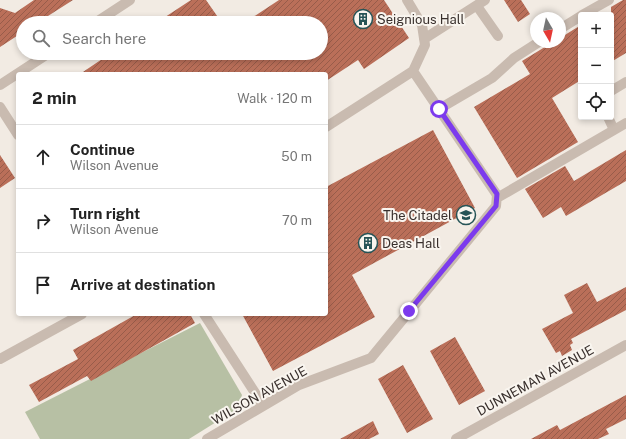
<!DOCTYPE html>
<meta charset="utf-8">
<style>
body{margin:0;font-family:"Public Sans",sans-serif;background:#f2f2f2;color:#222}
.controls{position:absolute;right:12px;top:12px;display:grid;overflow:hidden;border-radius:4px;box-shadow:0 2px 6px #0003}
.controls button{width:36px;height:36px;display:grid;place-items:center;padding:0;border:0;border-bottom:1px solid #e0e0e0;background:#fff;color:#222;font:20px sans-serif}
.compass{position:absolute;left:530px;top:12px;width:36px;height:36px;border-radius:50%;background:#fff;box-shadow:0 2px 6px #0003;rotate:171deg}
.stop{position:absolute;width:12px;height:12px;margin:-9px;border:3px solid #7c3aed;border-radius:50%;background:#fff}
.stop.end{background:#7c3aed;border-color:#fff;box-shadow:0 1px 4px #0008}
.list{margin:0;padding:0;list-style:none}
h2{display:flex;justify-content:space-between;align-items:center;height:52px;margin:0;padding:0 16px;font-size:17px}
h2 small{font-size:13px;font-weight:400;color:#767676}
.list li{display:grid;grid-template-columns:26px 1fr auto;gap:12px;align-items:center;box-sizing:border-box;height:64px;padding:0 16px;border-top:1px solid #e0e0e0}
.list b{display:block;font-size:15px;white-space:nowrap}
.list p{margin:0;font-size:13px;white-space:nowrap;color:#767676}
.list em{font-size:13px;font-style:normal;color:#767676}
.icon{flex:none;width:22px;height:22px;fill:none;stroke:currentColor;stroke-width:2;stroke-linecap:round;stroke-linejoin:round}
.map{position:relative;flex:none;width:626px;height:439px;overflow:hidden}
.search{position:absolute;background:#fff;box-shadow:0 2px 6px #0003;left:16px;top:16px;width:312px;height:44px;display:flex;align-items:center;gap:10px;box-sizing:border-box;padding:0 14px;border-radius:22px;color:#767676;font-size:15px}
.panel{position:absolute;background:#fff;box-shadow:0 2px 6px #0003;left:16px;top:72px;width:312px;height:244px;border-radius:4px}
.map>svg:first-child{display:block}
.park{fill:#b7c0a4}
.building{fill:url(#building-hatch)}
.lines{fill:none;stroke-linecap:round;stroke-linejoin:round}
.minor{stroke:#c9bbb0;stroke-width:10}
.route{stroke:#7c3aed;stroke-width:5}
.labels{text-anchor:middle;stroke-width:4;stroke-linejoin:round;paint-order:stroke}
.poi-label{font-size:13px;fill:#39302d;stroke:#f9f5ef;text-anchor:start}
.street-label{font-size:13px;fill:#39302d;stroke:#f9f5ef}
</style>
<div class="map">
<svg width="626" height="439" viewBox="0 0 626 439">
<defs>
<pattern id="building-hatch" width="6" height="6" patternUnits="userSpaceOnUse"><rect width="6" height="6" fill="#ba6f59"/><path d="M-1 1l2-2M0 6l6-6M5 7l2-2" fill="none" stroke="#985c4a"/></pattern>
</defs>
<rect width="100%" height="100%" fill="#f2ebe3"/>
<path class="park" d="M200 323 242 395 237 409 189 439H40L25 412Z"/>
<path class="building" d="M34 0H73L37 23H23V32L0 47V8L15 13Z
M191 0H206L222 23H156Z
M279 0H384L409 38 364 69 358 60 326 81V74H80L111 53H321V23H244Z
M504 0H521L530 14 518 22Z
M623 0H626V53L611 62V7Z
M581 25V80L552 98 578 142 517 178 474 107 530 74 522 61 553 42H560V38Z
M433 130 475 208 352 275 375 317 273 371 242 314H326V187Z
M626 150V181L566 216 561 207 543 218 525 189 565 166 574 181Z
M0 155 15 178 0 188Z
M587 283 597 302 626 287V310L571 339 573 343 570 345 572 350 562 356 560 351 556 353 542 329 573 313 564 295Z
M137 314H190L195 323 91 381 87 376 39 402 29 385 78 359 73 350Z
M455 337 485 391 459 405 430 351Z
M403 365 433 419 407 433 378 379Z
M626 395V419L606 429 609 434 598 439H531L557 425 560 430Z
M373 421 379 434 369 439H340Z"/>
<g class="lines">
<path class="minor" d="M407 0 422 25 425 45 413 71
M477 6 498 36
M582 15 609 0
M95 23 130 0
M560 29 581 16
M424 39 485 0
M0 85 49 53
M611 91 626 82
M0 107 18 135
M439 109 492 78 514 58 539 42
M608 117 614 130
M326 127 413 71
M497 198 626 123
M204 314 263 405
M0 359 82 314
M207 439 299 385 371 358 496 206 497 195 413 71
M456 439 626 345"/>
</g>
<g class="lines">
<path class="route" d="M409 311 496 206 497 194 439 109"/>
</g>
<defs>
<symbol id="building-ring" viewBox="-11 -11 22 22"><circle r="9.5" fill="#f9f5ef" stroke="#265457" stroke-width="1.5"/><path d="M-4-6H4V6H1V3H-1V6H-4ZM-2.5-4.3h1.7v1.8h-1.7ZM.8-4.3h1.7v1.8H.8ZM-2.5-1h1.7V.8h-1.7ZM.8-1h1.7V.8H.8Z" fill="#265457"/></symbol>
<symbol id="university-ring" viewBox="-11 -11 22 22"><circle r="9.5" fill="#f9f5ef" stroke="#265457" stroke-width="1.5"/><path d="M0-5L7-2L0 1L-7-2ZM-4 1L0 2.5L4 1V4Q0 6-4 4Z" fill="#265457"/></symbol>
</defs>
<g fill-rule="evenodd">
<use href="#building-ring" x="352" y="8" width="22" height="22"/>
<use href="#university-ring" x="455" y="204" width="22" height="22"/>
<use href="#building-ring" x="357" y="232" width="22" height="22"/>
</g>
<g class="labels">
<g class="poi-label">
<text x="377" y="24">Seignious Hall</text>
<text x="452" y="220" text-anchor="end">The Citadel</text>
<text x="382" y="248">Deas Hall</text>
</g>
<g class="street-label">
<text transform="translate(535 380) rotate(-29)" y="5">DUNNEMAN AVENUE</text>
<text transform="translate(259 395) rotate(-29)" y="5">WILSON AVENUE</text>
</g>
</g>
</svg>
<div class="controls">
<button>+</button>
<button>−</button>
<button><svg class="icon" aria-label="locate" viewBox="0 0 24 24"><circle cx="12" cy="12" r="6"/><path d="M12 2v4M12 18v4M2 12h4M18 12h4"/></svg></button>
</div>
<svg class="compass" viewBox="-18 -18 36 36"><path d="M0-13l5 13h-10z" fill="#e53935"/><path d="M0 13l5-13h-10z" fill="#767676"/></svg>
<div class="stop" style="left:439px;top:109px"></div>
<div class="stop end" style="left:409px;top:311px"></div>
<div class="search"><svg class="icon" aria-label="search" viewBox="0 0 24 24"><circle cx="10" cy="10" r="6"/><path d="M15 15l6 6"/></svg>Search here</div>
<section class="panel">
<h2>2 min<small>Walk · 120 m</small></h2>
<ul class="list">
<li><svg class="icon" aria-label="ahead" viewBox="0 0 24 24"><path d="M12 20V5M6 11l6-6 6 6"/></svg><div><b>Continue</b><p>Wilson Avenue</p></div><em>50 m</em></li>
<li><svg class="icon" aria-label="right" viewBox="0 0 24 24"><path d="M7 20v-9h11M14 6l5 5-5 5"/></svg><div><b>Turn right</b><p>Wilson Avenue</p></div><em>70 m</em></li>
<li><svg class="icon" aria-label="arrive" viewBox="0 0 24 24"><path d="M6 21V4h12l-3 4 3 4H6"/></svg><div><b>Arrive at destination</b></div></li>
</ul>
</section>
</div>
